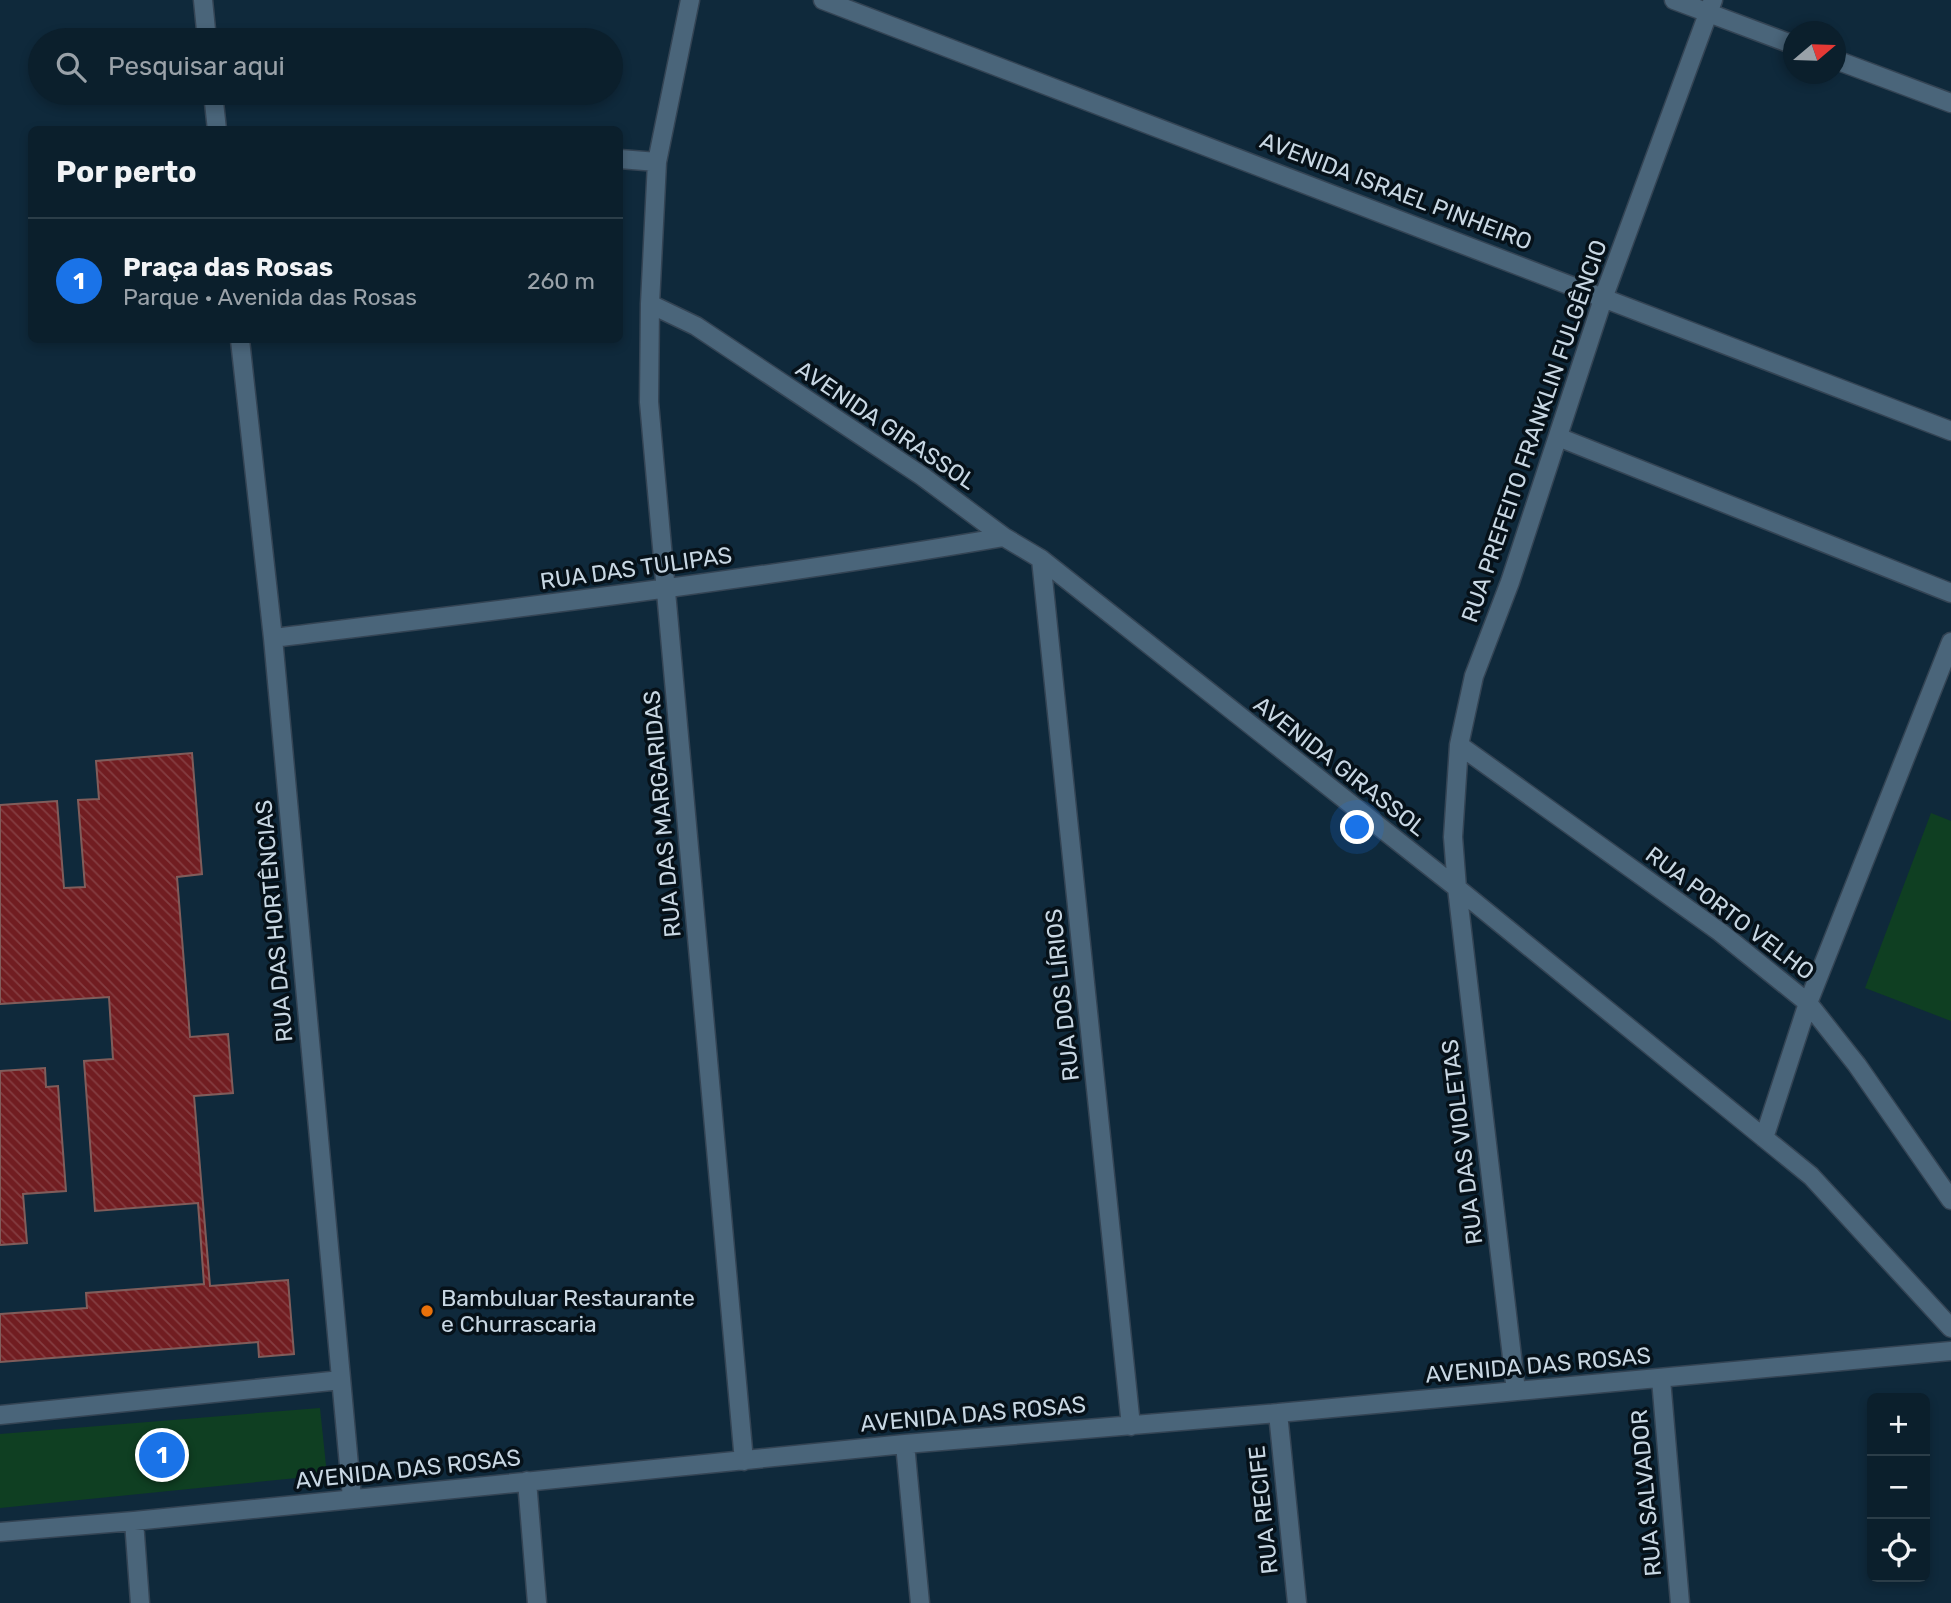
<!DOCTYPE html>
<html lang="pt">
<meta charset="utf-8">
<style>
body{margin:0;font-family:Rubik,sans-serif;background:#142734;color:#f1f3f6}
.controls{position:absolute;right:21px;bottom:21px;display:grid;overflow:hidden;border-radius:10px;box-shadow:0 4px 10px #0003}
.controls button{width:63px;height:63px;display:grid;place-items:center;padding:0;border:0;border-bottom:2px solid #2b3d48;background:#0b1f2c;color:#f1f3f6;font:35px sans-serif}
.compass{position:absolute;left:1783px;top:21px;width:63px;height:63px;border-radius:50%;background:#0b1f2c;box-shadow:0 4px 10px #0003;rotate:71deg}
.you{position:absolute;left:1358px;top:828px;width:24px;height:24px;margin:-18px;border:5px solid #fff;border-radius:50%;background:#1a73e8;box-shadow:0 0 0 10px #1a73e833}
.badge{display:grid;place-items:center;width:46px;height:46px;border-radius:50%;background:#1a73e8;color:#fff;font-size:23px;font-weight:700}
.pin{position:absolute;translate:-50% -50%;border:4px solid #fff;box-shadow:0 2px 7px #0006}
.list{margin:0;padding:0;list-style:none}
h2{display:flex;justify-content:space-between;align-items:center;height:91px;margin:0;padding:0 28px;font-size:30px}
h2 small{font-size:23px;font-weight:400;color:#9aa2a9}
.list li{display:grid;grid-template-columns:46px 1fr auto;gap:21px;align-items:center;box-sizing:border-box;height:126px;padding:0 28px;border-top:2px solid #2b3d48}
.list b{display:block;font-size:26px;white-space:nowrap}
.list p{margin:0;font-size:23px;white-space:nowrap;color:#9aa2a9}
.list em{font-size:23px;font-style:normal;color:#9aa2a9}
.icon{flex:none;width:38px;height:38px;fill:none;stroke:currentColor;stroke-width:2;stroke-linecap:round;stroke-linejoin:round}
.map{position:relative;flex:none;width:1951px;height:1603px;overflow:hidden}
.search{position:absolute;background:#0b1f2c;box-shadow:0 4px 10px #0003;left:28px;top:28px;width:595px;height:77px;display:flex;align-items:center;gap:18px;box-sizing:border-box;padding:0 24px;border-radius:38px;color:#9aa2a9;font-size:26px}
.panel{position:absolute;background:#0b1f2c;box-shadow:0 4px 10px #0003;left:28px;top:126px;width:595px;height:217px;border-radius:10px}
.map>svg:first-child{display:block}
.green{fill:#0f3f22}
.building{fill:url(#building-back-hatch);stroke:#805d5b;stroke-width:2}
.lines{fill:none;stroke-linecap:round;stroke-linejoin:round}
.minor-casing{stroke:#344454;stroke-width:21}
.minor{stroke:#4a657a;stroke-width:18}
.food-dot{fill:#e8710a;stroke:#061119;stroke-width:2.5}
.labels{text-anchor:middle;stroke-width:7;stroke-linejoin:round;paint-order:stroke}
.street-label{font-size:23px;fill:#c8d7e3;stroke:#061119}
.poi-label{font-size:23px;fill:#c8d7e3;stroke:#061119;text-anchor:start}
</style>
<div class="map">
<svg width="1951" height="1603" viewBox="0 0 1951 1603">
<defs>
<pattern id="building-back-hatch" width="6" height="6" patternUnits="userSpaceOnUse" patternTransform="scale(1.75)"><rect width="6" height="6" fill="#711d21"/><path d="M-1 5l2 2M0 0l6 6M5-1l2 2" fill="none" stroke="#843d41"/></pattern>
</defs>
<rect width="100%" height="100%" fill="#0f293b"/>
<path class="green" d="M1931 813 1951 821V1021L1865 988Z
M320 1408 327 1475 0 1508V1434Z"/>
<path class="building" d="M192 753 202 874 177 877 190 1037 228 1034 233 1093 194 1096 210 1286 288 1280 294 1354 259 1357 258 1342 0 1362V1314L87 1308 86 1293 204 1284 198 1203 95 1211 84 1061 113 1059 109 997 0 1004V805L57 801 64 888 85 887 78 800 99 799 96 761Z
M45 1068 46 1087 58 1086 66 1191 23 1194 27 1243 0 1245V1071Z"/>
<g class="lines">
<defs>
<path id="minor" d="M203 0 207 40
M690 0 657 162 650 304 649 402 744 1461
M823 0 1951 431
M1674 0 1794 45
M1836 60 1951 103
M213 93 217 130
M620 159 657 162
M650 304 696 326 922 476 1004 537 1041 559 1457 888 1811 1176 1951 1328
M240 340 273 638 352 1498
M1558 437 1951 593
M1041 559 1131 1426
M273 638C517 608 761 579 1004 537
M1459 745 1720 932 1808 1003 1857 1065 1951 1200
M1764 1138 1808 1003 1951 642
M1661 1379 1680 1603
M1516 1391 1457 888 1453 837 1459 745 1474 676 1510 582 1604 296 1713 0
M1278 1413 1297 1603
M0 1415 341 1380
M905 1444 920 1603
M527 1481 537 1603
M134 1521 140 1603
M0 1532 134 1521 905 1444 1278 1413 1951 1351"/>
</defs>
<use href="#minor" class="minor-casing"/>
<use href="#minor" class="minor"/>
</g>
<circle class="food-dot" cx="427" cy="1311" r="7"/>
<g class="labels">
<g class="street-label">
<text transform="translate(1396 191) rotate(21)" y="8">AVENIDA ISRAEL PINHEIRO</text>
<text transform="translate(886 425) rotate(34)" y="8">AVENIDA GIRASSOL</text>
<text transform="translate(1534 431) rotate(-71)" y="8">RUA PREFEITO FRANKLIN FULGÊNCIO</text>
<text transform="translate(636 568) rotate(-8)" y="8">RUA DAS TULIPAS</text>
<text transform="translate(1340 766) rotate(38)" y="8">AVENIDA GIRASSOL</text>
<text transform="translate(662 814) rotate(-95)" y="8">RUA DAS MARGARIDAS</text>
<text transform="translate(1730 913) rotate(37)" y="8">RUA PORTO VELHO</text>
<text transform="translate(274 921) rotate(-95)" y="8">RUA DAS HORTÊNCIAS</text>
<text transform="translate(1062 995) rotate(-96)" y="8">RUA DOS LÍRIOS</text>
<text transform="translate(1462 1142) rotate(-97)" y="8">RUA DAS VIOLETAS</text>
<text transform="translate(1538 1365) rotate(-5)" y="8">AVENIDA DAS ROSAS</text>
<text transform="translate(973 1414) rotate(-5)" y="8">AVENIDA DAS ROSAS</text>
<text transform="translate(408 1469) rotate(-6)" y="8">AVENIDA DAS ROSAS</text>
<text transform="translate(1646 1493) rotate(-95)" y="8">RUA SALVADOR</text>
<text transform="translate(1263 1510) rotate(-96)" y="8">RUA RECIFE</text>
</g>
<g class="poi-label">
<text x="441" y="1306">Bambuluar Restaurante<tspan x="441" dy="26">e Churrascaria</tspan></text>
</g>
</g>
</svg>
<div class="controls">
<button>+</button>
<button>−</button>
<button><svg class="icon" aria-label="locate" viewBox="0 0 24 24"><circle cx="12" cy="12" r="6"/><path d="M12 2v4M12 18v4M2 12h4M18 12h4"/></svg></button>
</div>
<svg class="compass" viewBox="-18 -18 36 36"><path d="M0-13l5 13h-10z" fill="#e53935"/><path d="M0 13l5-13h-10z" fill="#9aa2a9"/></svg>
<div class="you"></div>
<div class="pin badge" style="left:162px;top:1455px">1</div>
<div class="search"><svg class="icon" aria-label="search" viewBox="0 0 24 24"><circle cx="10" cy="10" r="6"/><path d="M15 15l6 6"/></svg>Pesquisar aqui</div>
<section class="panel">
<h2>Por perto<small></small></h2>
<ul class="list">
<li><span class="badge">1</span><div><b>Praça das Rosas</b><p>Parque · Avenida das Rosas</p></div><em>260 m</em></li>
</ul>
</section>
</div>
